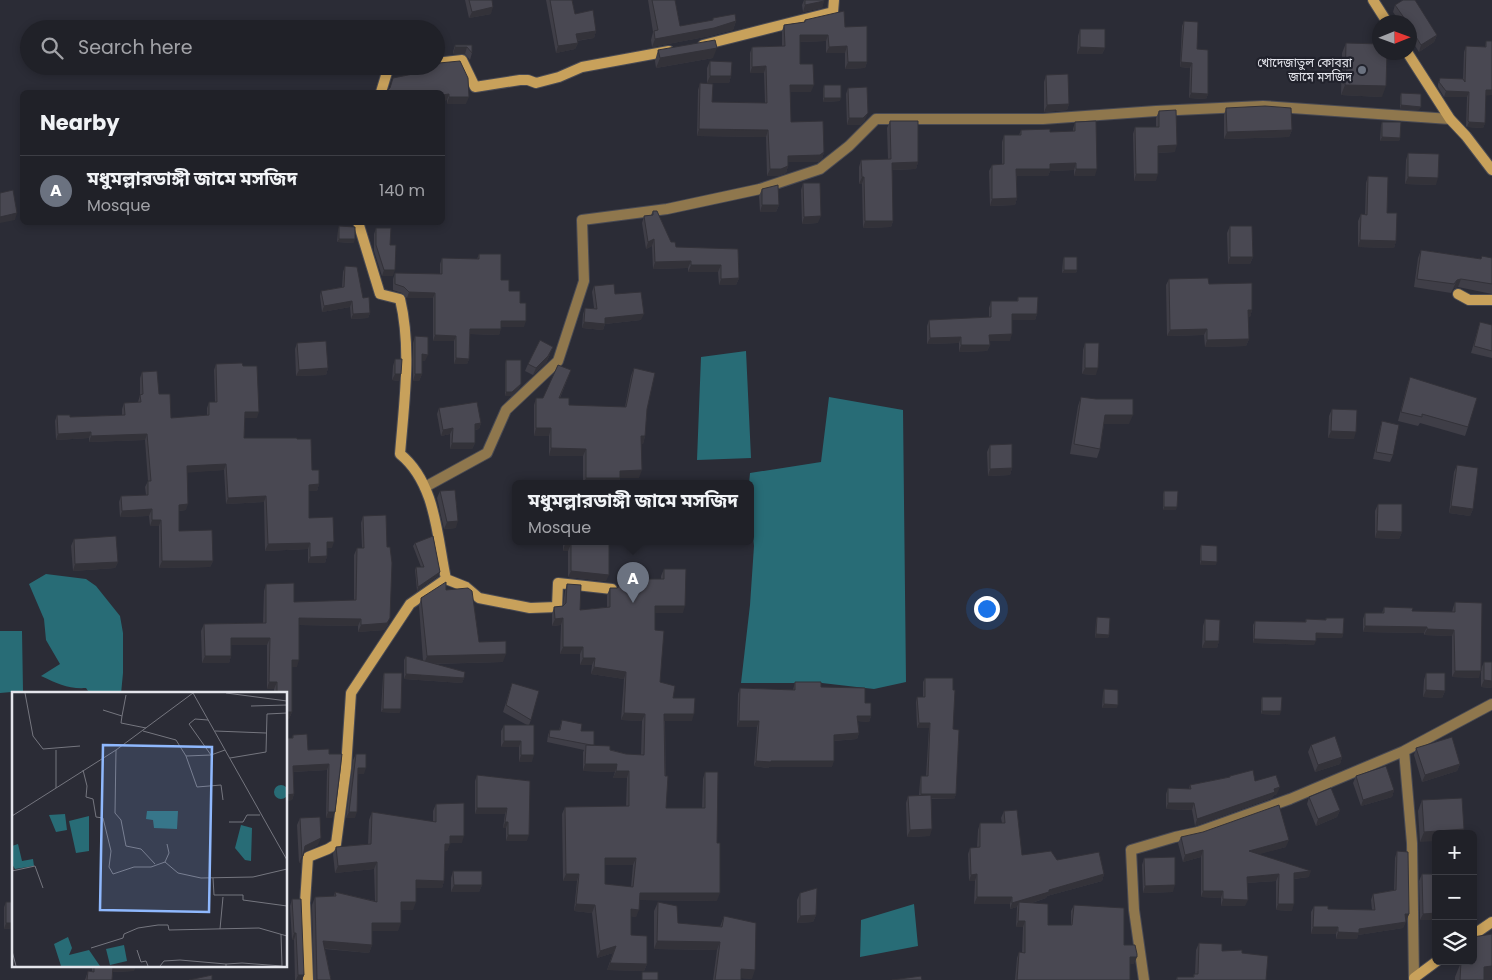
<!DOCTYPE html>
<meta charset="utf-8">
<style>
body{margin:0;font-family:Poppins,"Noto Sans Bengali",sans-serif;background:#282930;color:#f1f3f6}
.controls{position:absolute;right:15px;bottom:15px;display:grid;overflow:hidden;border-radius:8px;box-shadow:0 2px 8px #0003}
.controls button{width:45px;height:45px;display:grid;place-items:center;padding:0;border:0;border-bottom:1px solid #3d3e45;background:#202128;color:#f1f3f6;font:25px sans-serif}
.compass{position:absolute;left:1372px;top:15px;width:45px;height:45px;border-radius:50%;background:#202128;box-shadow:0 2px 8px #0003;rotate:89deg}
.you{position:absolute;left:986px;top:608px;width:18px;height:18px;margin:-12px;border:4px solid #fff;border-radius:50%;background:#1a73e8;box-shadow:0 0 0 8px #1a73e833}
.badge{display:grid;place-items:center;width:32px;height:32px;border-radius:50%;background:#1a73e8;color:#fff;font-size:16px;font-weight:700}
.pin{position:absolute;translate:-50% -41px;filter:drop-shadow(0 1px 2px #0008)}
.pin::after{content:'';position:absolute;top:26px;width:18px;height:15px;background:inherit;clip-path:polygon(0 0,100% 0,50% 100%)}
.popup{position:absolute;left:512px;top:480px;width:242px;height:65px;box-sizing:border-box;display:grid;place-content:center;border-radius:8px;background:#202128;filter:drop-shadow(0 1px 4px #0005);font-size:16px;white-space:nowrap;color:#a2a3a8}
.popup b{font-size:19px;color:#f1f3f6}
.popup::after{content:'';position:absolute;left:50%;top:100%;margin-left:-10px;border:10px solid transparent;border-top-color:#202128}
.list{margin:0;padding:0;list-style:none}
h2{display:flex;justify-content:space-between;align-items:center;height:65px;margin:0;padding:0 20px;font-size:21px}
h2 small{font-size:16px;font-weight:400;color:#a2a3a8}
.list li{display:grid;grid-template-columns:32px 1fr auto;gap:15px;align-items:center;box-sizing:border-box;height:70px;padding:0 20px;border-top:1px solid #3d3e45}
.list b{display:block;font-size:19px;white-space:nowrap}
.list p{margin:0;font-size:16px;white-space:nowrap;color:#a2a3a8}
.list em{font-size:16px;font-style:normal;color:#a2a3a8}
.icon{flex:none;width:28px;height:28px;fill:none;stroke:currentColor;stroke-width:2;stroke-linecap:round;stroke-linejoin:round}
.map{position:relative;flex:none;width:1492px;height:980px;overflow:hidden}
.search{position:absolute;background:#202128;box-shadow:0 2px 8px #0003;left:20px;top:20px;width:425px;height:55px;display:flex;align-items:center;gap:12px;box-sizing:border-box;padding:0 18px;border-radius:28px;color:#a2a3a8;font-size:19px}
.panel{position:absolute;background:#202128;box-shadow:0 2px 8px #0003;left:20px;top:90px;width:425px;height:135px;border-radius:8px}
.map>svg:first-child{display:block}
.water{fill:#286c76}
.lines{fill:none;stroke-linecap:round;stroke-linejoin:round}
.street-casing{stroke:#494a53;stroke-width:12}
.secondary-casing{stroke:#494a53;stroke-width:12}
.street{stroke:#8f774d;stroke-width:10}
.secondary{stroke:#c8a15b;stroke-width:10}
.wall{fill:#3f3e47;fill-rule:evenodd}
.shaded-wall{fill:#333239}
.building{fill:#494852;stroke:#333239;fill-rule:evenodd}
.worship-dot{fill:#6b7280;stroke:#21222c;stroke-width:2}
.labels{text-anchor:middle;stroke-width:4.5;stroke-linejoin:round;paint-order:stroke}
.poi-label{font-size:12px;fill:#e4e5ec;stroke:#21222c;text-anchor:end}
.inset-road{fill:none;stroke:#75767f;stroke-width:1}
.view{fill:#8fb8fd;fill-opacity:0.15;stroke:#8fb8fd;stroke-width:2.5}
.inset-edge{fill:none;stroke:#e4e5ec;stroke-width:2.5}
</style>
<div class="map">
<svg width="1492" height="980" viewBox="0 0 1492 980">
<rect width="100%" height="100%" fill="#2b2c36"/>
<path class="water" d="M746 351 751 458 697 460 701 357Z
M829 397 903 410 906 682 874 689 822 683H741L750 605 754 546 751 513 750 484H749L750 473 821 462Z
M46 574 86 579 96 586 120 616 123 633V673L121 694H90L86 688C68 689 58 684 41 676L60 664 46 640 44 619 29 584Z
M0 631H22L23 691 0 693Z
M914 904 918 946 860 957 861 920Z"/>
<g class="lines">
<defs>
<path id="street" d="M425 487 487 453 506 410 558 361 584 281 582 220 667 209 760 189 820 169 849 146 876 119H1043L1156 111 1263 106 1450 119
M1404 751 1492 704
M1144 980 1134 910 1131 850 1175 837 1198 832 1290 799 1404 751 1412 843 1414 980"/>
<path id="secondary" d="M1373 0 1387 22
M703 45 833 12 834 0
M1407 52 1450 119 1466 136 1492 170
M436 63 462 60 475 87 520 80H528L536 83 559 77 582 67 669 51
M381 92 388 69 411 66
M1458 294 1469 300H1492
M446 579 466 587 479 598 530 608 557 607 558 583 612 589
M1473 935 1492 922
M1414 978 1437 961
M308 980 305 903 308 857 328 849 336 844 346 768 351 693 410 604 446 579C437 537 436 483 400 454 404 403 412 349 400 299L380 294 358 222"/>
</defs>
<use href="#street" class="street-casing"/>
<use href="#secondary" class="secondary-casing"/>
<use href="#street" class="street"/>
<use href="#secondary" class="secondary"/>
</g>
<path class="wall" d="M465 0H492L491 14 469 18Z
M546 0H572L575 14 596 31 594 38 577 41 578 43 575 49 556 53Z
M648 0H675L680 26 712 21 713 18 736 21 733 30 710 36 652 47 651 40 653 32Z
M804 0H824L822 8 803 12 802 5Z
M1395 5 1437 35 1434 42 1419 52 1410 38V22H1400L1393 12Z
M805 20 845 27 867 62 865 68 845 69V53H826V41L800 42V64L811 92H790L791 122 824 152 822 159 818 162H788V166L786 173 778 176H767L766 137 697 136 698 90 700 83 712 102 765 103 764 73H750V53L752 47 782 46V31L784 25 804 22Z
M1184 21 1197 49 1208 94 1206 99 1189 98 1190 68 1180 67 1182 26Z
M1080 29 1105 48 1102 54H1077L1078 36Z
M1486 41H1492V95H1486L1485 123 1483 128 1467 127 1466 126 1467 97H1444L1438 87V84L1440 78 1463 79 1464 52 1466 46 1485 47Z
M1346 43 1382 97 1341 95 1342 53Z
M455 45H472V53L470 60 465 54H453V52Z
M658 50 713 58 656 68 655 61Z
M710 61 731 76 729 83H707V68Z
M414 66 466 104H447V100L442 101V92L389 88 411 74Z
M1046 75 1069 104 1067 110 1044 112V82Z
M824 85 840 101 823 102V89Z
M848 88 865 120 860 125H847L846 94Z
M1401 93 1419 110 1400 109V97Z
M1226 108 1292 130 1289 137 1224 139V115Z
M1159 111 1175 152 1158 153 1156 181H1134L1133 134 1135 127H1156V118Z
M890 121 918 162 916 169 892 170 893 221 891 227 863 228 862 184H859V167L861 160 888 159 887 128Z
M1075 122 1095 176H1074V170L1050 171 1048 176H1017V198L1015 205 990 206 989 171 992 165 1002 164V142L1004 135H1019L1021 130 1050 132H1073V129Z
M1382 122 1400 138 1399 141H1380L1381 125Z
M1408 153 1436 185 1405 184 1406 160Z
M1368 176 1387 213 1396 241 1394 248 1358 247V221L1361 214H1365L1366 183Z
M803 183 818 223 802 224 801 190Z
M762 189 779 205 776 212H760L759 196Z
M653 211 671 242 676 247 738 249 739 278 736 285H719L718 272H688V268L653 269 652 246 646 249 642 223 644 216 651 215Z
M339 226 354 243 337 242 338 230Z
M1230 226 1253 257 1250 264H1228L1227 233Z
M376 228 390 245 393 276H382L374 251V234Z
M1421 250 1481 259 1492 258V294L1458 287 1454 288 1451 293 1414 287 1418 258Z
M479 254 501 280 509 291 520 303 524 327H501L499 335 470 334 469 359 467 364H454V341H433V298H407L402 293 393 290V279L395 273 440 274V264L442 258 477 259Z
M1064 257 1077 270 1076 273H1062L1063 260Z
M345 266 363 298 370 313 368 318 351 319 350 307 322 312 320 296 321 291 342 287 343 272Z
M1169 279 1209 284 1252 310 1250 317H1248L1249 339 1246 346 1205 347 1204 335 1167 336 1166 285Z
M594 286 615 294 641 320 605 324 603 330 582 328 583 314 585 308H594L592 292Z
M1018 297 1037 314 1035 320H1012L1010 341H990V345L987 351 959 352V343L927 344V326L929 320 989 317V308L991 301H1017Z
M1480 322 1492 325V358L1471 353Z
M415 336 425 361H422V374L419 381H413V343Z
M297 343 328 368 326 375 296 376 295 349Z
M1085 343 1096 375 1082 374 1083 350Z
M550 354 546 363 533 375 525 371 528 364Z
M395 359 399 381 392 380 393 366Z
M506 360 521 384 519 388 511 396H505V364Z
M216 364 243 366 257 418H245L244 438 297 439 319 484 317 491H309V518L332 548H327V556L325 563H308V549L265 551 264 502 226 504 224 470 187 472 186 510 179 511V531L213 561 210 567 159 568V526H150L149 516 120 517 119 502 121 496 146 495 145 487 148 481 145 440 89 442V438L56 440 55 421 57 415 70 417 122 415V409L124 403 138 402 140 395V378L142 372 159 394 171 418 207 415V408L209 402H215L214 370Z
M634 368 647 409 645 436 643 444 641 443 639 478H620L618 484H583V456H549V436H534V405L536 398H543L571 370 560 398 569 405 625 407 631 376Z
M1410 377 1468 427 1465 436 1420 423 1418 426 1398 421 1407 386Z
M1081 397 1129 424H1104L1100 449 1097 458 1070 454 1078 406Z
M439 408 481 423 479 429 475 430V443L472 449H450V434L441 436 437 414Z
M1332 409 1354 439 1328 438 1329 416Z
M1382 421 1393 455 1390 462 1373 459 1380 428Z
M990 445 1012 468 1010 475 988 476 987 452Z
M1457 465 1473 509 1470 516 1449 513 1454 472Z
M440 491 456 528 444 529 437 498Z
M1164 491 1176 510H1163V494Z
M1378 504 1402 532 1399 539 1375 538V511Z
M363 516 388 625 384 630 358 632V626L299 625 297 667H292V712L289 719H286V694H274V689H267V645H231V656L229 663H202L201 631 204 624 263 623 264 591 266 584 294 602 354 600V555L357 548H362L361 523Z
M74 539 118 562 115 568 73 571 71 546Z
M563 542H628L627 545H609L606 581 568 577V551H563Z
M415 543 440 572 438 576 417 591 415 570 416 567H421L413 546Z
M1201 545 1216 565H1200V549Z
M664 569 683 613H655V630L660 682 692 721H665L666 808H702L703 779 705 772 717 843V901L640 900 636 917 631 916V935L647 964 644 971 607 970 613 953 597 958 592 913 574 911 577 881H563L562 814 565 807 626 806 627 778H613L615 772 583 771V752L584 750 547 742 548 735 550 730H559L562 720 581 731 594 745 626 754 641 755 642 721 621 720 624 679 591 674 592 665H580V654H560L561 625 552 626V614L554 607 563 606V605L565 591 567 584 580 610 607 607V595L610 588H618L621 579H661V576ZM605 865H633L631 887 605 884Z
M446 590 479 642 503 662 434 664 464 678 462 683 404 679V660L406 656 423 661 419 606 421 598Z
M1455 602 1479 678 1452 677V636L1424 635V633L1363 632V619L1365 613H1382L1384 607 1412 611 1452 612 1453 608Z
M1097 617 1109 635 1108 638H1095L1096 621Z
M1326 618 1343 634 1342 638H1316L1314 645 1253 643V625L1255 621 1305 622 1306 619 1325 620Z
M1205 619 1219 641 1217 648H1202L1203 626Z
M1484 662H1492V688L1481 687V669Z
M384 673 400 713 381 712 383 676Z
M1426 673 1445 691 1442 698 1423 697 1424 680Z
M925 678 953 729 956 794 954 799H931L930 836 907 837 906 803 908 796H919L920 781 921 776H926L929 728H917L916 702 917 697H923V682Z
M795 682 821 687 865 703 871 716 869 722 858 721 859 733 857 739 834 741 832 767H769L768 768 754 766 757 727H737L738 694 740 688 793 690Z
M512 683 531 720 529 725 532 762H519V747H501V731L504 725H527L503 712Z
M1104 689 1117 708H1102L1103 693Z
M1262 697 1280 715 1261 714V700Z
M293 735 308 750 329 749 332 818H326L327 770 293 772 294 794 292 800 286 801V738H292Z
M1311 745 1342 757 1340 764 1315 772 1308 752Z
M1416 748 1460 764 1457 771 1422 782 1414 755Z
M356 754 364 774H358L355 818H346L353 760Z
M477 775 530 781 527 841H506V828H503L505 814H475V781Z
M1230 776 1255 781 1277 794 1274 795 1272 798 1195 826 1192 810 1166 809V794L1168 788 1189 789 1190 785 1229 777Z
M1356 776 1394 790 1392 797 1361 806 1353 783Z
M1309 797 1340 810 1337 817 1316 826 1307 804Z
M1422 800 1464 829 1420 842 1418 811Z
M436 804 462 843H450L447 851H445L444 881 442 888H416L413 910H401L398 931H372V945L369 953 325 949 331 980H314L312 905 315 897 334 896 335 892 375 901 374 869 335 873 333 854 336 847 368 844 369 820 372 812 433 822V811Z
M1004 811 1022 855 1057 860 1104 874 1102 881 1047 896 1046 898 1032 903 1048 925H1071V911L1074 905 1124 945 1134 964H1130V980H1015L1017 958 1019 952H1022L1023 927H1016L1017 907 1010 909V904H974L975 881H969L968 854 970 848 977 847 978 830 980 823H1002L1001 818Z
M300 818 318 845 304 852 301 863H299L297 825Z
M1181 837 1286 847 1258 854 1309 877 1294 879 1292 911 1276 910V881L1247 883 1245 906H1221V898L1201 897V857L1183 862 1178 843Z
M1397 851 1409 914 1403 928 1358 935 1357 939H1336V934H1311V912L1314 906 1328 909 1372 910 1371 900 1373 894 1394 890 1395 858Z
M1144 858 1173 892 1143 893 1142 865Z
M453 871 482 885 479 892H451V878Z
M1422 874 1436 920H1420L1419 881Z
M800 893 816 915 813 922 797 923V900Z
M292 899 304 975 302 980H295L294 940H292L290 906Z
M6 902 14 928 4 929V907Z
M658 902 678 923 720 927 724 916 752 979 741 978V980H713L717 950 654 949V911Z
M1473 937 1492 980H1455V977L1461 962 1473 961Z
M1199 943 1222 951 1242 953 1266 980H1176L1177 977H1193L1194 974H1195L1196 950Z
M92 966H135L134 971 113 972 112 980H85L88 971H92Z"/>
<path class="shaded-wall" d="M824 1 822 8 803 12 805 5Z
M493 7 491 14 469 18 472 12Z
M736 21 733 30 710 36 652 47 655 39Z
M596 31 594 38 574 41 576 34Z
M800 35H828L826 41 798 42Z
M1437 35 1434 42 1419 52 1421 45Z
M578 43 575 49 556 53 558 46Z
M847 46 845 53H826L829 47Z
M455 47H467L465 54H453Z
M1080 47 1105 48 1102 54H1077Z
M717 48 713 58 656 68 660 58Z
M848 62H867L865 68 845 69Z
M1181 62 1192 63 1190 68 1180 67Z
M766 66 764 73H750L752 67Z
M710 76H731L729 83H707Z
M790 85H814L811 92H788Z
M1345 85 1386 86 1382 97 1341 95Z
M1486 90H1492V95L1484 96Z
M1446 91 1469 92 1467 97H1444Z
M1191 93 1208 94 1206 99 1189 98Z
M449 94 447 100 442 101V95Z
M449 97H469L466 104H447Z
M824 98H841L840 101 823 102Z
M1069 104 1067 110 1044 112 1047 105Z
M1401 105 1421 107 1419 110 1400 109Z
M868 113 865 120 860 125H847L849 118Z
M1469 122 1485 123 1483 128 1467 127Z
M699 129 768 130 766 137 697 136Z
M1292 130 1289 137 1224 139 1227 132Z
M1382 137 1400 138 1399 141H1380Z
M1177 145 1175 152 1155 153 1158 146Z
M824 152 822 159 818 162H786L788 156Z
M918 162 916 169 889 170 892 163Z
M1076 163 1074 170 1050 171 1048 176H1014L1016 169 1050 164Z
M788 166 786 173 778 176H767L770 169Z
M1076 169H1097L1095 176H1074Z
M1136 174H1158L1156 181H1134Z
M862 177H864L862 184H859Z
M1408 177 1438 178 1436 185 1405 184Z
M1017 198 1015 205 990 206 992 199Z
M762 205H779L776 212H760Z
M17 213 15 220 0 223V217Z
M821 216 818 223 802 224 804 217Z
M865 221H893L891 227 863 228Z
M339 239H355L354 243 337 242Z
M654 239 652 246 646 249 648 242Z
M1360 240 1396 241 1394 248 1358 247Z
M1230 257H1253L1250 264H1228Z
M691 261 688 268 653 269 655 262Z
M691 265H721L718 272H688Z
M384 270H395L393 276H382Z
M1064 270H1077L1076 273H1062Z
M739 278 736 285H719L721 279Z
M1461 279 1458 287 1454 288 1451 293 1457 280Z
M409 292 435 293 433 298H407Z
M352 301 350 307 322 312 324 306Z
M1248 310H1252L1250 317H1245Z
M370 313 368 318 351 319 353 314Z
M644 314 641 320 605 324 603 330 582 328 584 322 605 318Z
M1012 314H1037L1035 320H1009Z
M501 321H526L524 327H499Z
M470 329H501L499 335 468 334Z
M1207 329 1204 335 1167 336 1170 330Z
M1012 334 1010 341H987L989 335Z
M435 335 456 336 454 341H433Z
M961 337 959 343 927 344 930 338Z
M1249 339 1246 346 1205 347 1207 340Z
M961 345H990L987 351 959 352Z
M553 347 546 363 533 375 536 368Z
M422 354 428 355 425 361H420Z
M456 358 469 359 467 364H454Z
M328 368 326 375 296 376 299 370Z
M1085 368H1098L1096 375 1082 374Z
M395 374H401L399 381 392 380Z
M415 374H422L419 381H413Z
M521 384 519 388 511 396H505L506 392Z
M245 412H259L257 418H243Z
M1105 415H1133L1129 424H1102Z
M481 423 479 429 473 430 475 424Z
M453 428 450 434 441 436 443 430Z
M536 428H551L549 436H534Z
M1331 431 1356 432 1354 439 1328 438Z
M91 432 89 438 56 440 58 434Z
M147 434 145 440 89 442 91 436Z
M641 436H645L643 444 638 443Z
M452 443H475L472 449H450Z
M551 448 586 449 583 456H549Z
M226 464 224 470 185 473 187 466Z
M1012 468 1010 475 988 476 990 469Z
M642 470 639 478H620L618 484H583L586 478 620 471Z
M319 484 317 491H306L309 485Z
M266 496 264 502 226 504 228 498Z
M188 504 186 510 177 511 179 505Z
M1451 506 1473 509 1470 516 1449 513Z
M1164 507H1177L1176 510H1163Z
M152 509 149 516 120 517 122 511Z
M152 520H161L159 526H150Z
M458 521 456 528 444 529 447 522Z
M1377 531 1402 532 1399 539 1375 538Z
M327 542H334L332 548H324Z
M607 542H628L627 545H606Z
M310 543 308 549 265 551 268 544Z
M565 544H571L568 551H563Z
M327 556 325 563H308L310 557Z
M162 561H213L210 567 159 568Z
M1201 561 1217 562 1216 565H1200Z
M118 562 115 568 73 571 75 564Z
M571 571 609 575 606 581 568 577Z
M440 572 438 576 417 591 418 587Z
M655 606H685L683 613H652Z
M299 618 361 619 358 626 296 625Z
M390 618 388 625 384 630 358 632 361 625Z
M563 618 561 625 552 626 555 619Z
M1365 626 1427 627 1424 633 1363 632Z
M1427 629 1454 630 1452 636 1424 635Z
M1316 633 1343 634 1342 638H1314Z
M1096 634 1109 635 1108 638H1095Z
M231 638H270L267 645H229Z
M1254 639 1316 641 1314 645 1253 643Z
M1205 641H1219L1217 648H1202Z
M563 647H583L580 654H560Z
M506 654 503 662 424 664 427 656Z
M205 656H231L229 663H202Z
M583 658H595L592 665H580Z
M292 660H299L297 667H290Z
M594 667 626 672 624 679 591 674Z
M1455 671H1481L1479 678 1452 677Z
M406 674 464 678 462 683 404 679Z
M1484 680 1492 681V688L1481 687Z
M269 682H277L274 689H267Z
M1426 690 1445 691 1442 698 1423 697Z
M1104 704 1118 705 1117 708H1102Z
M383 709H401L400 713 381 712Z
M1262 711H1281L1280 715 1261 714Z
M286 712H292L289 719H286Z
M624 713 645 714 642 721 621 720Z
M664 714H694L692 721H662Z
M857 716H871L869 722 855 721Z
M739 721H759L757 727H737Z
M919 723H930L929 728H917Z
M859 733 857 739 831 741 834 735Z
M504 741H521L519 747H501Z
M521 755H534L532 762H519Z
M1342 757 1340 764 1315 772 1318 765Z
M756 761H834L832 767H769L768 768 754 766Z
M329 764 327 770 290 772 293 766Z
M585 764H617L615 772 583 771Z
M1460 764 1457 771 1422 782 1425 775Z
M358 768H366L364 774H355Z
M616 771H629L627 778H613Z
M1280 787 1277 794 1274 795 1272 798 1195 826 1197 819Z
M1394 790 1392 797 1361 806 1363 800Z
M294 794 292 800 286 801V795Z
M921 794H956L954 799 919 798Z
M1168 803H1194L1192 810 1166 809Z
M477 808H507L505 814H475Z
M1340 810 1337 817 1316 826 1318 819Z
M328 812H335L332 818H326Z
M349 812H357L355 818H346Z
M505 822H508L506 828H503Z
M932 829 930 836 907 837 910 830Z
M1464 829 1462 834H1436V841L1420 842 1424 832Z
M508 835H529L527 841H506Z
M450 836H464L462 843H447Z
M321 838 318 845 303 853 305 846Z
M1289 840 1286 847 1246 858 1249 851Z
M445 844H450L447 851H442Z
M1203 850 1201 857 1183 862 1185 855Z
M302 856H303L301 863H299Z
M605 858H636L633 865H602Z
M377 862 374 869 335 873 338 866Z
M1311 871 1309 877 1292 879 1294 873Z
M566 874H579L577 881H563Z
M977 874 975 881H969L971 875Z
M1104 874 1102 881 1047 896 1046 898 1019 907V902L1017 907 1010 909 1012 903 1049 890Z
M1279 874 1276 881 1244 883 1247 877Z
M416 880 444 881 442 888H413Z
M454 885H482L479 892H451Z
M1175 885 1173 892 1143 893 1145 886Z
M1203 891H1223L1221 898 1201 897Z
M640 893H720L717 901 638 900Z
M977 897H1012L1010 904H974Z
M1223 899 1248 900 1245 906H1221Z
M401 902H416L413 910H399Z
M576 904 595 905 592 913 574 911Z
M1278 904H1294L1292 911 1276 910Z
M631 909 639 910 636 917 628 916Z
M1436 913V920H1420L1423 914Z
M1405 914H1409L1406 921H1402Z
M816 915 813 922 797 923 800 916Z
M1018 921H1025L1023 927H1016Z
M1406 922 1403 928 1358 935 1357 939H1336L1338 932Z
M6 923H14V928L4 929Z
M372 923H401L398 931H369Z
M1313 927H1338L1336 934H1311Z
M294 933H296L294 940H292Z
M323 941 372 945 369 953 321 948Z
M657 941 720 942 717 950 654 949Z
M616 946 613 953 597 958 600 951Z
M1130 957H1137L1134 964H1128Z
M610 963 647 964 644 971 607 970Z
M113 966H135L134 971 111 972Z
M1492 966V980H1480L1484 967Z
M741 969 755 970 752 979 738 978Z
M298 975H304L302 980H296Z"/>
<path class="building" d="M469 0H492L493 7 472 12Z
M550 0H572L575 14 593 10 596 31 576 34 578 43 558 46Z
M652 0H675L680 26 713 20V18L735 14 736 21 714 28 655 39 654 31 658 30Z
M805 0H824V1L805 5Z
M1403 0H1415L1437 35 1421 45 1410 27V22H1407L1395 5Z
M844 11 845 27 867 26V62H848L847 46 829 47 828 35H800V64H813L814 85H790L791 122 823 121 824 152 820 155 788 156V166L781 169H770L768 130 699 129 700 83 713 84 712 102 767 103 766 66 752 67V47L785 46 784 25 805 22V20Z
M1184 21 1198 22 1197 49 1208 50V94L1191 93 1192 63 1181 62Z
M1080 29H1105V48L1080 47Z
M715 40 717 48 660 58 658 50Z
M1486 41H1492V90H1486L1485 123 1469 122 1468 121 1469 92 1446 91 1439 82 1440 78 1463 79 1465 82 1466 46 1486 47Z
M1346 43 1380 44V52H1387L1386 86 1345 85Z
M455 45H472V53L467 47H455Z
M460 61 468 78 469 97H449V94L442 95V92H385L390 88 393 78 413 74 414 66H436V62L439 63Z
M710 61 732 62 731 76H710Z
M1068 74 1069 104 1047 105 1046 75Z
M824 85H841V98H824Z
M867 87 868 113 863 118H849L848 88Z
M1401 93 1421 94V107L1401 105Z
M1265 106 1291 108 1292 130 1227 132 1226 108Z
M1176 110 1177 145 1158 146V174H1136L1135 127H1159V111Z
M890 121H918V162L892 163 893 221H865L864 177H862L861 160 891 159Z
M1096 121 1097 169H1076V163L1050 164V169H1016L1017 198 992 199V165L1004 164V135H1021V130L1050 129V132L1075 131V122Z
M1382 122H1401L1400 138 1382 137Z
M1408 153 1439 154 1438 178 1408 177Z
M1368 176 1388 177 1387 213H1397L1396 241 1360 240 1361 214 1367 215Z
M803 183H820L821 216 804 217Z
M778 185 779 205H762V189Z
M13 190 17 213 0 217V193Z
M653 211H657L671 242H675L676 247 738 249 739 278 721 279V265H691V261L655 262 654 239 648 242 644 216 653 215Z
M339 226 355 227V239H339Z
M1230 226H1252L1253 257H1230Z
M376 228H391L390 245H396L395 270H384L376 245Z
M1421 250 1481 259 1482 256 1492 258V284L1461 279 1457 280 1454 284 1417 279Z
M479 254H501V280H509V291H520V303H526V321H501V329H470L469 359 456 358V336L435 335V293L409 292 404 287 395 284V273L442 274V258L479 259Z
M1064 257H1077V270H1064Z
M345 266 357 267 363 298 369 297 370 313 353 314 352 301 324 306 321 291 344 287Z
M1208 278 1209 284 1252 283V310H1248L1249 339 1207 340V329L1170 330 1169 279Z
M614 284 615 294 641 292 644 314 605 318V324L584 322 585 308 597 309 594 286Z
M1018 297H1038L1037 314H1012V334L989 335 990 345H961V337L930 338 929 320 991 317V301H1018Z
M1480 322 1492 325V351L1474 346Z
M415 336 428 337V355L422 354V374H415Z
M540 340 553 347 548 356 536 368 528 364Z
M326 341 328 368 299 370 297 343Z
M1085 343H1099L1098 368H1085Z
M395 359H402L401 374H395Z
M506 360H521V384L512 392H506Z
M242 363 243 366H257L259 412H245L244 438H297V439H311L312 470H319V484L309 485V518L333 517 334 542H327V556L310 557V543L268 544 266 496 228 498 226 464 187 466 188 504 179 505V531L212 530 213 561H162L161 520H152V509L122 511 121 496 148 495V481H151L147 434 91 436V432L58 434 57 415H70V417L125 415 124 403 141 402 140 395 143 394 142 372 157 371 159 394H170L171 418 209 415V402H217L216 364Z
M558 365 571 370 559 398H569V405L626 407 634 368 655 373 647 409 645 436H641L642 470 620 471V478H586V449L551 448V428H536V398H543Z
M1410 377 1477 398 1468 427 1422 414V417L1401 412Z
M1081 397 1096 399H1133V415H1105L1100 449 1074 444Z
M477 402 481 423 475 424V443H452L453 428 443 430 439 408Z
M1332 409 1357 410 1356 432 1331 431Z
M1382 421 1399 425 1393 455 1376 452Z
M1012 444V468L990 469V445Z
M1457 465 1478 468 1473 509 1451 506Z
M455 490 458 521 447 522 440 491Z
M1164 491H1178L1177 507H1164Z
M1378 504H1402V532L1377 531Z
M386 515 387 547H390L392 563 390 618 387 623 361 625V619L299 618V660H292V712H286V694H277V682H269L270 638H231V656H205L204 624 266 623V584L294 583V602L356 600 357 548H364L363 516Z
M116 536 118 562 75 564 74 539Z
M433 536 440 572 418 587 416 567H424L415 543Z
M565 542H609V575L571 571V544H565Z
M1201 545 1217 546V562L1201 561Z
M664 569H686L685 606H655V630L664 631 660 682 675 686 673 698H695L694 714H664L665 776H668L666 808H705V772H718L717 843H720V893H640L639 910 631 909V935L647 936V964L610 963 616 946 600 951 595 905 576 904 579 874H566L565 807 629 806V771H616L617 764H585L586 745 610 746V750L626 754 644 755 645 714 624 713 626 672 594 667 595 658H583V647H563V618L555 619 554 607 563 606 566 603 567 584 581 585 580 610 610 607V588H617L620 586 621 579H664ZM605 858H636L633 887 605 884Z
M446 582V590L468 588 472 591 479 642 506 641V654L427 656 421 598Z
M1455 602 1482 603 1481 671H1455L1454 630 1427 629V627L1365 626V613H1384V607L1413 608 1412 611 1455 612Z
M1097 617 1110 618 1109 635 1096 634Z
M1326 618H1344L1343 634 1316 633V641L1254 639 1255 621 1306 622V619L1326 620Z
M1205 619 1220 620 1219 641H1205Z
M406 656 465 672 464 678 406 674Z
M1484 662H1492V681L1484 680Z
M384 673H402L401 709H383Z
M1426 673H1445V691L1426 690Z
M925 678H953V690H955L953 729 959 730 956 794H921V776H928L930 723H919L917 697H925Z
M795 682H821V687L865 688V703H871V716H857L859 733 834 735V761H771V762L756 761 759 721H739L740 688 795 690Z
M512 683 539 691 531 720 506 705Z
M1104 689 1118 690V705L1104 704Z
M1262 697H1282L1281 711H1262Z
M562 720 582 724 581 731H594V745H591L549 737 550 730H560Z
M504 725H534V755H521V741H504Z
M307 734 308 750 329 749V754H342L335 812H328L329 764 293 766 294 794 286 795V738H293V735Z
M1335 736 1342 757 1318 765 1311 745Z
M1452 737 1460 764 1425 775 1416 748Z
M356 754H366V768H358L357 812H349Z
M1386 766 1394 790 1363 800 1356 776Z
M1253 770 1255 781 1276 775 1280 787 1274 789 1275 792 1197 819 1194 803H1168V788L1191 789 1190 785 1230 777V776Z
M477 775 530 781 529 835H508V822H505L507 808H477Z
M1331 788 1340 810 1318 819 1309 797Z
M931 795 932 829 910 830 908 796Z
M1462 798 1464 829 1424 832 1422 800Z
M464 803V836H450V844H445L444 881 416 880V902H401V923H372V945L323 941 331 980H317L315 897 336 896 335 892 377 902V862L338 866 336 847 371 844 372 812 436 822V804Z
M1279 805 1289 840 1249 851 1311 871 1294 873V904H1278L1279 874 1247 877 1248 900 1223 899V891H1203V850L1185 855 1181 837 1203 832Z
M1017 810 1022 855 1051 851 1057 860 1099 852 1104 874 1049 890V892L1012 903V897H977V874L971 875 970 848 980 847V823H1005L1004 811Z
M320 817 321 838 305 846 303 856H302L300 818Z
M1397 851 1408 852 1409 914H1405L1406 922 1359 929V933L1338 932V927H1313L1314 906H1328V909L1375 910 1373 894 1396 890Z
M1175 857V885L1145 886 1144 858Z
M453 871H482V885H454Z
M1422 874H1436V913L1423 914Z
M817 888 816 915 800 916V893Z
M292 899H301L304 975H298L296 933H294Z
M6 902H14V923H6Z
M658 902 677 906 678 923 722 927 724 916 756 923 755 970 741 969V980H715L720 942 657 941Z
M1019 902 1048 904V925H1072L1074 905 1124 908V945H1135L1137 954V957H1130V980H1017L1019 952 1025 953V921H1018Z
M1492 934V966L1484 967V980H1460L1461 962H1474L1473 954V937Z
M1199 943 1222 944V951L1242 950V953L1268 956 1266 980H1177V977H1194V974H1198Z
M94 966H113L112 980H87L88 971 94 972Z
M642 972H658V980H642Z
M212 975V980H189Z
M921 976 922 980H892Z"/>
<circle class="worship-dot" cx="1362" cy="70" r="5"/>
<g class="labels">
<g class="poi-label">
<text x="1352" y="67">খোদেজাতুল কোবরা<tspan x="1352" dy="14">জামে মসজিদ</tspan></text>
</g>
</g>
<g transform="translate(12 692)">
<rect width="275" height="275" fill="#2b2c36"/>
<path d="M262 100a7 7 0 1 1 14 0a7 7 0 1 1-14 0ZM135 119H166L165 137 142 136 141 128 134 127ZM53 122 55 138 44 140 37 123ZM77 124V159L64 161 57 129ZM229 133 240 136 239 169 233 168 223 156ZM6 152 10 169 21 167 22 174 3 177 0 172V154ZM56 245 60 256 57 263 77 258 88 274H49L42 252ZM112 253 115 269 98 273 94 257Z" fill="#286c76"/>
<path class="inset-road" d="M13 1 21 44 31 57 68 54M181 1 275 168M214 1 275 9M239 14 275 13M91 18 110 24 109 31 134 36M110 24 114 3M196 28 183 27 177 32 199 63M131 39 164 48 174 64M203 39 254 41M104 58 103 121 109 128 114 154 129 157 143 172M218 66 254 60 255 22 275 21M71 78 75 94 74 105 81 107 84 125 91 126 99 159 97 175 101 182 122 175H139L153 170 166 181 189 186 241 185 275 177M44 96V58M211 108 209 93 185 95 174 64 199 63 213 58M0 124 104 58 181 1M217 130H231L235 123H248M153 170 157 161 155 152M0 179 23 174 31 196M201 186 202 203H231V208L275 214M208 237 211 205M79 256 111 246 112 242 126 236 146 233H156L157 238 247 236 275 244M125 258 129 270 134 269 136 274M0 259 4 274M148 274 152 269 168 268 214 272M214 274V272L230 271 270 274 269 242"/>
<path class="view" d="M91 53 200 55 197 220 88 218Z"/>
<rect width="275" height="275" class="inset-edge"/>
</g>
</svg>
<div class="controls">
<button>+</button>
<button>−</button>
<button><svg class="icon" aria-label="layers" viewBox="0 0 24 24"><path d="M12 4l9 5-9 5-9-5zM3 14l9 5 9-5"/></svg></button>
</div>
<svg class="compass" viewBox="-18 -18 36 36"><path d="M0-13l5 13h-10z" fill="#e53935"/><path d="M0 13l5-13h-10z" fill="#a2a3a8"/></svg>
<div class="you"></div>
<div class="pin badge" style="left:633px;top:603px;background:#6b7280">A</div>
<div class="popup"><b>মধুমল্লারডাঙ্গী জামে মসজিদ</b>Mosque</div>
<div class="search"><svg class="icon" aria-label="search" viewBox="0 0 24 24"><circle cx="10" cy="10" r="6"/><path d="M15 15l6 6"/></svg>Search here</div>
<section class="panel">
<h2>Nearby<small></small></h2>
<ul class="list">
<li><span class="badge" style="background:#6b7280">A</span><div><b>মধুমল্লারডাঙ্গী জামে মসজিদ</b><p>Mosque</p></div><em>140 m</em></li>
</ul>
</section>
</div>
